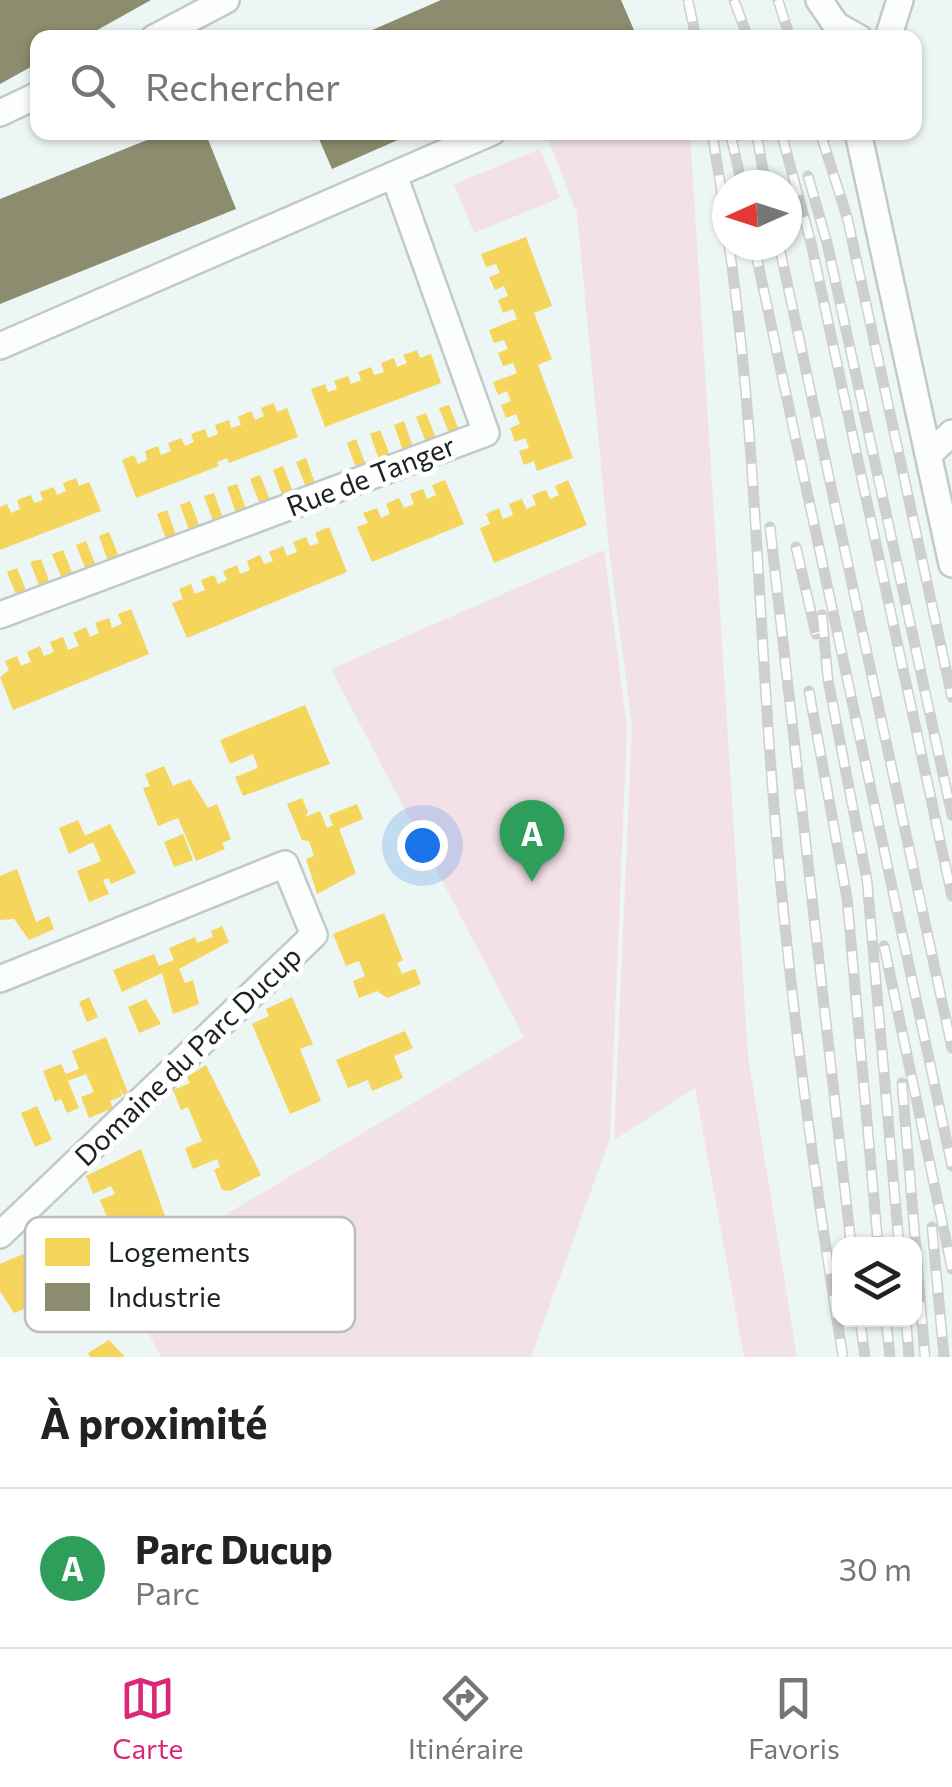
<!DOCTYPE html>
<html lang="fr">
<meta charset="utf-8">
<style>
body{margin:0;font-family:Commissioner,sans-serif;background:#f2f2f2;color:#222}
.controls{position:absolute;right:30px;bottom:30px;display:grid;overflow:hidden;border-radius:20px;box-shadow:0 2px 8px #0004}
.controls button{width:90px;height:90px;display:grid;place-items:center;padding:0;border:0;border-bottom:2px solid #e0e0e0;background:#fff;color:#222;font:50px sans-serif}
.compass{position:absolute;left:712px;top:170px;width:90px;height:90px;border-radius:50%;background:#fff;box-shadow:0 2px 8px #0004;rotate:267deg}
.you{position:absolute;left:422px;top:845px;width:35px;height:35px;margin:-25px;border:8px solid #fff;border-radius:50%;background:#1a73e8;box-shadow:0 0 0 15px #1a73e833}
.badge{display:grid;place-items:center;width:65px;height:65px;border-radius:50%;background:#db2777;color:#fff;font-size:32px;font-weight:700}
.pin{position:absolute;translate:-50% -82px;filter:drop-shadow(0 2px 5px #0008)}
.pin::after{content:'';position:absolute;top:52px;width:35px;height:30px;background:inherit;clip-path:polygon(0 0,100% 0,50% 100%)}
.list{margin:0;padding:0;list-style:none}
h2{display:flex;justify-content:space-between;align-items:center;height:130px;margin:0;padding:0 40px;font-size:42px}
h2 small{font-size:32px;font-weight:400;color:#767676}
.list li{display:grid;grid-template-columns:65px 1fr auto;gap:30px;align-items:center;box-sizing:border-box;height:160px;padding:0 40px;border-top:2px solid #e0e0e0}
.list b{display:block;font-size:38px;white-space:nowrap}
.list p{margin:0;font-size:32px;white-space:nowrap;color:#767676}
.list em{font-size:32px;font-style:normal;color:#767676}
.icon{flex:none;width:55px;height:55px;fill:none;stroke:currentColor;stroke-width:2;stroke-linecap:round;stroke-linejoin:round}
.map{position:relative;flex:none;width:952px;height:1357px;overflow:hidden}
.search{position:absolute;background:#fff;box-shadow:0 2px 8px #0004;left:30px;right:30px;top:30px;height:110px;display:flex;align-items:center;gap:25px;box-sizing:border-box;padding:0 35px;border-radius:20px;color:#767676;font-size:38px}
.sheet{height:290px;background:#fff}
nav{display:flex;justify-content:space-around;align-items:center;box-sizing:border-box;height:140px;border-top:2px solid #e0e0e0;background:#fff;font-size:28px;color:#767676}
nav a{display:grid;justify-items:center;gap:5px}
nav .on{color:#db2777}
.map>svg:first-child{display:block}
.green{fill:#f3e1e8}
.homes{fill:#f6d55c}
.industry{fill:#8c8c6e}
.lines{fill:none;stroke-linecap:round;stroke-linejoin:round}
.minor-casing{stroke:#c2c9c8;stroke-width:30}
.minor{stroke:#fcfefd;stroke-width:25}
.rail-casing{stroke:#cdd0cf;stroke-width:11}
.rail{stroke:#fff;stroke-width:8;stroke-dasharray:22;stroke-linecap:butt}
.labels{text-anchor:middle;stroke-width:10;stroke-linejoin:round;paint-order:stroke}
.street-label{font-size:28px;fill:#1c2222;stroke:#fff}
.key{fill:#fff;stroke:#bbbdbd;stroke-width:2.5}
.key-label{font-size:28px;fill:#1c2222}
</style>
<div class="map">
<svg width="952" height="1357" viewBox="0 0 952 1357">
<rect width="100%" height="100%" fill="#ecf6f4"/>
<path class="green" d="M546 133H690L748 1057 797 1357H744L695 1088 614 1140 632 726 609 549 577 214Z
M540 149 560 198 474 233 454 184Z
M604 550 627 727 610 1138 531 1357H161L119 1278 524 1037 331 669Z"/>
<path class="homes" d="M526 237 552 306 534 313 552 359 538 365 573 458 537 471 534 461 524 465 519 451 529 448 525 438 515 442 510 428 520 424 516 414 506 418 501 405 511 401 507 391 498 395 493 382 517 373 513 363 503 366 498 353 508 349 504 340 494 343 489 330 517 319 513 309 503 313 498 300 508 296 504 286 495 290 489 277 500 273 496 264 486 267 481 254Z
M417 350 420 358 431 354 441 383 325 427 311 389 325 384 328 392 337 389 334 381 348 376 351 384 361 380 358 372 371 367 374 375 384 372 381 363 394 358 397 367 407 363 403 355Z
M274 403 277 412 287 408 298 437 229 463 227 458 217 462 219 466 136 498 122 460 134 455 138 464 147 460 145 451 158 446 161 455 171 451 168 443 181 438 185 446 194 442 191 434 205 429 208 438 218 434 215 425 229 420 231 428 241 425 238 417 251 411 255 420 264 416 261 408Z
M449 405 459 430 449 433 439 408Z
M426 413 436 438 426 442 416 417Z
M404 421 413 447 403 451 394 425Z
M380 430 390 455 379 459 370 434Z
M356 439 366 465 356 468 347 443Z
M306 458 315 483 306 487 296 462Z
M283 466 293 492 282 495 273 470Z
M260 475 270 500 260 504 250 479Z
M76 478 79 486 89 482 101 511 0 550V507L7 504 11 513 20 509 17 500 31 495 34 503 43 500 40 492 54 487 57 495 66 491 63 483Z
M445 480 464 524 372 562 357 527 368 523 363 513 377 508 381 518 390 514 386 504 399 498 404 508 414 504 410 494 423 489 427 499 436 495 432 485Z
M568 480 587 525 494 563 480 528 490 524 486 514 499 508 503 519 513 515 509 504 522 499 526 509 536 505 532 495 546 490 550 499 559 495 555 486Z
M237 484 246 509 236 513 227 487Z
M214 493 223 518 213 521 204 496Z
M190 501 200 527 189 530 180 505Z
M167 510 176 535 166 539 157 514Z
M329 527 347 572 187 638 172 603 183 599 179 589 191 584 195 594 205 590 201 580 214 575 218 584 227 580 223 571 237 565 240 574 250 570 247 561 260 555 264 564 273 561 269 552 283 546 287 556 297 552 293 542 306 537 310 546 319 543 315 533Z
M109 532 119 557 108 561 99 536Z
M86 541 96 566 86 570 76 545Z
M63 550 73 575 62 579 52 554Z
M41 559 50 584 40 588 30 562Z
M17 568 27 593 17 597 7 572Z
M131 609 149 654 13 710 0 677 9 670 5 661 17 656 21 666 31 662 27 652 40 646 44 656 54 652 50 642 63 637 68 650 79 646 73 633 86 627 90 637 99 633 95 623 109 618 112 628 122 624 118 614Z
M305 705 330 764 243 796 235 777 258 768 253 754 230 764 220 740Z
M164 766 173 786 190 779 208 808 217 804 231 839 222 843 225 849 196 861 178 818 158 826 143 788 150 786 145 774Z
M302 798 308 812 305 817 320 811 327 828 333 825 329 815 357 804 363 819 339 829 356 873 317 894 306 859 314 856 309 841 302 840 287 804Z
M78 820 85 836 110 824 136 873 111 884 108 878 103 880 109 894 89 902 77 871 101 861 93 842 69 854 59 828Z
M183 834 193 860 174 867 164 842Z
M17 869 36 922 49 916 54 929 29 940 14 919 0 920V876Z
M384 913 403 960 397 963 402 974 415 969 421 984 387 998 377 991 359 998 353 981 365 976 359 961 346 966 333 934Z
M222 926 229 942 179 969 185 983 193 980 199 1004 173 1014 162 973 122 992 113 970 154 954 159 966 174 960 169 948 195 937 197 943 213 937 211 931Z
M89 997 98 1017 87 1022 79 1002Z
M292 997 313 1044 300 1049 321 1101 290 1114 252 1024 269 1016 266 1009Z
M146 999 161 1024 139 1033 128 1007Z
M405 1031 413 1048 394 1056 403 1078 372 1091 368 1080 348 1088 336 1060Z
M106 1037 128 1093 123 1095 118 1085 122 1096 110 1101 113 1108 89 1118 81 1097 94 1092 86 1074 68 1081 79 1108 67 1113 61 1099 55 1102 43 1071 61 1064 66 1074 79 1069 72 1051Z
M206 1065 261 1175 230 1191 222 1190 214 1170 220 1167 217 1159 193 1169 185 1148 202 1141 188 1107 181 1110 173 1090 190 1083 187 1077Z
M37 1106 52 1140 35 1147 21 1113Z
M141 1149 166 1219 152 1225 157 1239 127 1251 118 1228 112 1230 100 1200 115 1194 111 1186 93 1194 86 1176Z
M23 1254 42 1302 14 1313 0 1291V1264Z
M109 1340 125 1357H90L88 1353Z"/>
<path class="industry" d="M0 0H151L83 38H38V63L0 84Z
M441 0H621L637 37 354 38Z
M167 132H205L236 209 0 304V199Z
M316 132H416L332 169Z"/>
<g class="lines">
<defs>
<path id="minor" d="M819 0 836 25 859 38
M154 38 226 0
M888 38 900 0
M0 113 38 95
M858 132 952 564
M0 346 492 132
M929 454 952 433
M0 615 486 433 394 175
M0 979 285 864 314 935 0 1235"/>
</defs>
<use href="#minor" class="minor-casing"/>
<use href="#minor" class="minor"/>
<defs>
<path id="rail" d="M688 0 696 38
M734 0 748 38
M778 0 790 38
M712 132 727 226
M730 132 742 185
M756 132 766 185
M781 132 811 243 952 896
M820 132 847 217 952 697
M808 176 827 243 952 815
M729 245C752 405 757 566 768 727 782 938 809 1148 843 1357
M754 245 952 1166
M779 245 952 1048
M770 527 851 1244
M796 547 816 634
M822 615 828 680 867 880 899 1244
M809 691 847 898 878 1244
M884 946 952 1269
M902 1083 925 1357
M932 1227 944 1357
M860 1320 865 1357
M886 1320 890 1357
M906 1320 909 1357"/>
</defs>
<use href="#rail" class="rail-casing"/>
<use href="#rail" class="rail"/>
</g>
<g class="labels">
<g class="street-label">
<text transform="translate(371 476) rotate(-21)" y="10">Rue de Tanger</text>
<text transform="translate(188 1056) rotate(-44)" y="10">Domaine du Parc Ducup</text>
</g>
</g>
<rect x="25" y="1217" width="330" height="115" rx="15" class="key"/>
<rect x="45" y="1238" width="45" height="28" fill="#f6d55c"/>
<rect x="45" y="1283" width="45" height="28" fill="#8c8c6e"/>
<g class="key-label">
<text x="108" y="1262">Logements</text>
<text x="108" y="1307">Industrie</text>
</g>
</svg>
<div class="controls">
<button><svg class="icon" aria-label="layers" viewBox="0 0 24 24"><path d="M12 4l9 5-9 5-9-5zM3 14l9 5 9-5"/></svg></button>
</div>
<svg class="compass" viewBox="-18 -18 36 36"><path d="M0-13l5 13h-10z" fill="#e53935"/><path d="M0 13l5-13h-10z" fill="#767676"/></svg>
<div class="you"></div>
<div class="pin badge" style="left:532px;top:882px;background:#2e9e5b">A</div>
<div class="search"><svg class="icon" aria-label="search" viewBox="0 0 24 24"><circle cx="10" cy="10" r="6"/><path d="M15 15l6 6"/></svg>Rechercher</div>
</div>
<section class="sheet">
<h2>À proximité<small></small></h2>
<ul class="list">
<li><span class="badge" style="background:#2e9e5b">A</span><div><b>Parc Ducup</b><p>Parc</p></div><em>30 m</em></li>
</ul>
</section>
<nav>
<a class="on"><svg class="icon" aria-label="map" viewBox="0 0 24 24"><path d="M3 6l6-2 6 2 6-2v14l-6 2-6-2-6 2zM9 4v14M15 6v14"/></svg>Carte</a>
<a><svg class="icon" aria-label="directions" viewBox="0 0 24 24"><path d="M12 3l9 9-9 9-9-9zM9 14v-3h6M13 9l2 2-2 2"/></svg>Itinéraire</a>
<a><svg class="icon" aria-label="saved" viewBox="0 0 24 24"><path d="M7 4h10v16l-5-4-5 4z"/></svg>Favoris</a>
</nav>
